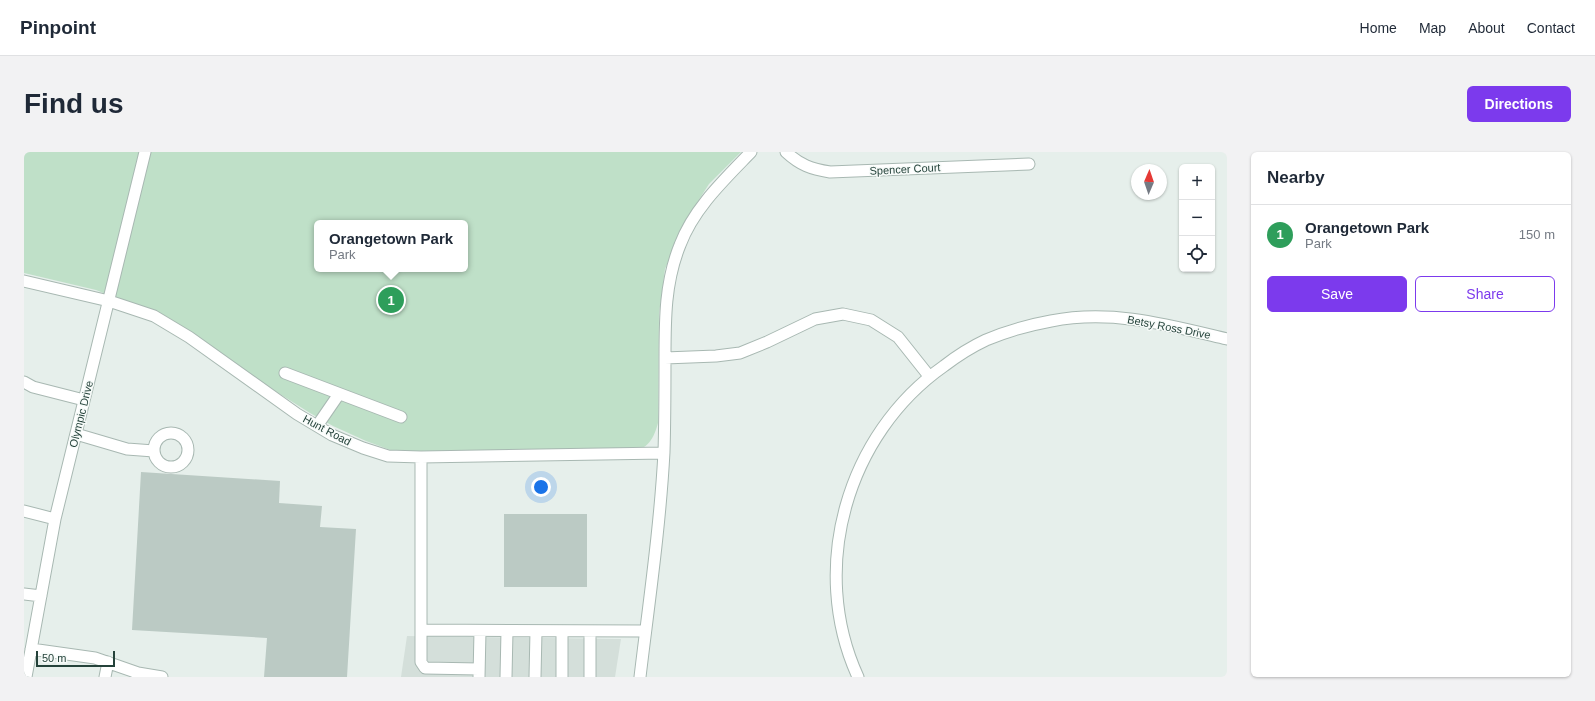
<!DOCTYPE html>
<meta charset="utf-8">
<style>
body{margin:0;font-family:Helvetica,sans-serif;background:#f2f2f3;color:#1f2937}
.controls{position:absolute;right:12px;top:12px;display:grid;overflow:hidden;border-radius:6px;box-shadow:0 1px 3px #0004}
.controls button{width:36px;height:36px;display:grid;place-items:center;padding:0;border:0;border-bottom:1px solid #e0e1e3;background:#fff;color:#1f2937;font:20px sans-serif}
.compass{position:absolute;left:1107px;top:12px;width:36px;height:36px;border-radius:50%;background:#fff;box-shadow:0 1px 3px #0004;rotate:2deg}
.scale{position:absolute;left:12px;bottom:10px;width:79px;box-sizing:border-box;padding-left:4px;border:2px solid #24423a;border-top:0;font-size:11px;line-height:14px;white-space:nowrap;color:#24423a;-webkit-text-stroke:3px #f7fbf9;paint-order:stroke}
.you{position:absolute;left:517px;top:335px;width:14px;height:14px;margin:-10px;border:3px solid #fff;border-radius:50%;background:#1a73e8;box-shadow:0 0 0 6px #1a73e833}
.badge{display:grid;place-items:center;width:26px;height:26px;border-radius:50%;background:#7c3aed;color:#fff;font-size:13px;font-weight:700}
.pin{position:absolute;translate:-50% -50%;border:2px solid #fff;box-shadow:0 1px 4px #0006}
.popup{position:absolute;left:290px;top:68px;width:154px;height:52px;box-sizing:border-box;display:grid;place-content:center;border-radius:6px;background:#fff;filter:drop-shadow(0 1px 3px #0005);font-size:13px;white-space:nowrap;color:#747a83}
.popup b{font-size:15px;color:#1f2937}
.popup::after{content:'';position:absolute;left:50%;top:100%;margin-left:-8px;border:8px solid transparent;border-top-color:#fff}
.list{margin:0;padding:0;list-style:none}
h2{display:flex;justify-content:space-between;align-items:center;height:52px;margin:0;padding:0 16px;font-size:17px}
h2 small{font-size:13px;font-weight:400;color:#747a83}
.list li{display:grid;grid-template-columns:26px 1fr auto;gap:12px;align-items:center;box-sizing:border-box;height:60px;padding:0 16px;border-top:1px solid #e0e1e3}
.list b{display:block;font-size:15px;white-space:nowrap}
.list p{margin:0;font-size:13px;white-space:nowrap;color:#747a83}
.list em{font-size:13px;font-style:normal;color:#747a83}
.actions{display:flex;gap:8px;padding:12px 16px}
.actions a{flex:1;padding:9px 0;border:1px solid #7c3aed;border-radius:6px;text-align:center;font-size:14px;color:#7c3aed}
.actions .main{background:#7c3aed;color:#fff}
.icon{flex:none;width:22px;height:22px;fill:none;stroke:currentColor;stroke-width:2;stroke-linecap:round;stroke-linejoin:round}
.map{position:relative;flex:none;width:1203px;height:525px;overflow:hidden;border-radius:6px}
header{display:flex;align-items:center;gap:24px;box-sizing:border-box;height:56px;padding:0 20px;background:#fff;border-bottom:1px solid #e0e1e3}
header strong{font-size:19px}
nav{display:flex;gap:22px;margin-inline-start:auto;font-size:14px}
.intro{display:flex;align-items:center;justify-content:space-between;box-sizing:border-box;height:96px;padding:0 24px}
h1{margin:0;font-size:28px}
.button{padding:10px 18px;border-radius:6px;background:#7c3aed;color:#fff;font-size:14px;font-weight:700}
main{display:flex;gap:24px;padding:0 24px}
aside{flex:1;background:#fff;border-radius:6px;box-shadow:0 1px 3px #0004}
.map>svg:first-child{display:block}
.built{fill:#d4dfda}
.green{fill:#bfe0c8;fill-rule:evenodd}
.building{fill:#bbcac4}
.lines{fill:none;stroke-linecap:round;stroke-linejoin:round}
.minor-casing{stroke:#a8b8b2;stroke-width:13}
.minor{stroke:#fff;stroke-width:11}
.labels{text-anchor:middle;stroke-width:3;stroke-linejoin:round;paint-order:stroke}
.street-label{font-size:11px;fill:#24423a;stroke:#f7fbf9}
</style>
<header>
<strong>Pinpoint</strong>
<nav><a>Home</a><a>Map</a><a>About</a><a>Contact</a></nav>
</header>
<div class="intro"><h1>Find us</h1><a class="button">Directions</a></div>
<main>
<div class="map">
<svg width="1203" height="525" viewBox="0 0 1203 525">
<rect width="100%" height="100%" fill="#e6efeb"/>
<path class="built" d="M383 484 597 487 591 525H377Z"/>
<path class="green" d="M0 0H717L685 32 662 68 641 117 635 162 634 271C630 286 624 298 607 299H369L342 289 309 274 286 261 229 225 150 170 72 138 0 121ZM293 71H441V117H293Z"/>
<path class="building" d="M117 320 256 329 255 351 298 354 296 375 332 377 323 525H240L243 486 108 478Z
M480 362H563V435H480Z"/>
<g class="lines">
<defs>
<path id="minor" d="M762 0C776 13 787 17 806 20L1005 12
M0 129 85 149 130 164 165 185 273 262 308 283 339 296 364 304 397 305 640 301
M641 206 692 204 716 201 743 190 791 167 819 162 847 168 874 185 905 224
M261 221 377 265
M0 230 9 235 60 248
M293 274 315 242
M130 298a17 17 0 1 1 34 0a17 17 0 1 1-34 0Z
M52 282 103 297 130 299
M397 305V478L621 479
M0 359 31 367
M0 442 17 444
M397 478V510L401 516 455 517
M7 497 71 506 114 521 113 525
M114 521 138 525
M2 525 31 367 121 0
M81 525 84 510
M455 525 456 479
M482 525 483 479
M511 525 512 479
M538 525V479
M566 525V479
M616 525C625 450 636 375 640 300 641 268 641 237 641 206 641 167 641 130 656 93 670 56 700 28 727 0
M834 525C784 416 823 282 920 214 933 204 947 195 962 188 983 179 1005 173 1027 169 1088 157 1144 173 1203 187"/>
</defs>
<use href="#minor" class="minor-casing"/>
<use href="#minor" class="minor"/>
</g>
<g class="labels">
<g class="street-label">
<text transform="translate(881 17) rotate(-3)" y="4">Spencer Court</text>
<text transform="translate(1145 175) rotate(11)" y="4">Betsy Ross Drive</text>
<text transform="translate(57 262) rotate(-76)" y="4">Olympic Drive</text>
<text transform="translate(303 278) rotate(28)" y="4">Hunt Road</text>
</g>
</g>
</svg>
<div class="controls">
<button>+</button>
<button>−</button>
<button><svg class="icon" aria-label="locate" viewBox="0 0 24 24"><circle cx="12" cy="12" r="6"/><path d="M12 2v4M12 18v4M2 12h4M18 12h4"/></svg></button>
</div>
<svg class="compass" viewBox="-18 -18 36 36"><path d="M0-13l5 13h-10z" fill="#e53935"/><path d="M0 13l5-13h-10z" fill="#747a83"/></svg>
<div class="scale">50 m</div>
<div class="you"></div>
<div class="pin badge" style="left:367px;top:148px;background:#2e9e5b">1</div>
<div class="popup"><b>Orangetown Park</b>Park</div>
</div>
<aside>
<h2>Nearby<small></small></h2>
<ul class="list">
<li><span class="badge" style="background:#2e9e5b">1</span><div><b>Orangetown Park</b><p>Park</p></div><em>150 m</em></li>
</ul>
<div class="actions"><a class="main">Save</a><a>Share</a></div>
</aside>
</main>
